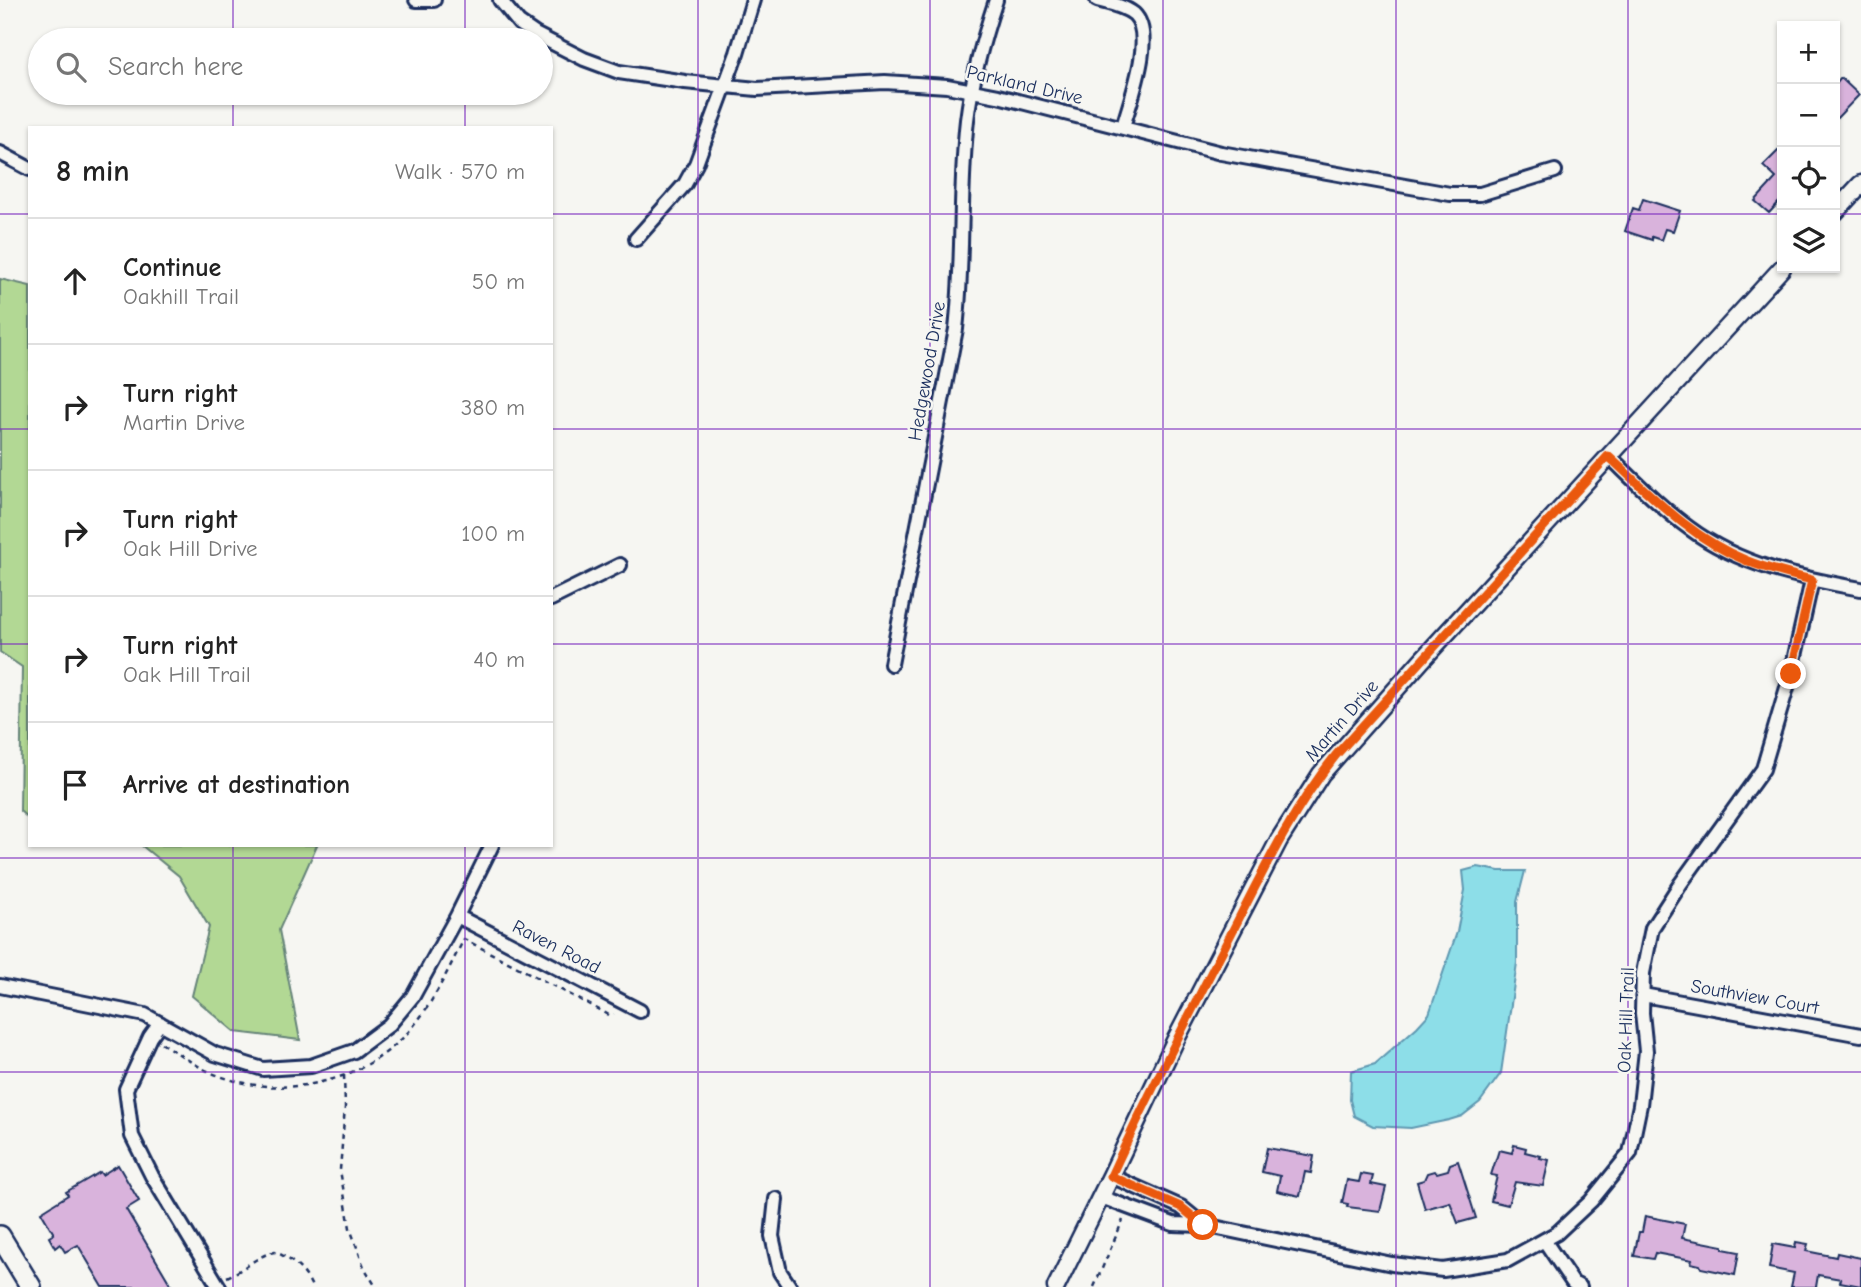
<!DOCTYPE html>
<meta charset="utf-8">
<style>
body{margin:0;font-family:"Comic Neue",sans-serif;background:#f6f6f6;color:#222}
.controls{position:absolute;right:21px;top:21px;display:grid;overflow:hidden;border-radius:0px;box-shadow:0 2px 5px #0004}
.controls button{width:63px;height:63px;display:grid;place-items:center;padding:0;border:0;border-bottom:2px solid #e0e0e0;background:#fff;color:#222;font:35px sans-serif}
.stop{position:absolute;width:21px;height:21px;margin:-16px;border:5px solid #ea580c;border-radius:50%;background:#fff}
.stop.end{background:#ea580c;border-color:#fff;box-shadow:0 2px 7px #0008}
.list{margin:0;padding:0;list-style:none}
h2{display:flex;justify-content:space-between;align-items:center;height:91px;margin:0;padding:0 28px;font-size:30px}
h2 small{font-size:23px;font-weight:400;color:#767676}
.list li{display:grid;grid-template-columns:46px 1fr auto;gap:21px;align-items:center;box-sizing:border-box;height:126px;padding:0 28px;border-top:2px solid #e0e0e0}
.list b{display:block;font-size:26px;white-space:nowrap}
.list p{margin:0;font-size:23px;white-space:nowrap;color:#767676}
.list em{font-size:23px;font-style:normal;color:#767676}
.icon{flex:none;width:38px;height:38px;fill:none;stroke:currentColor;stroke-width:2;stroke-linecap:round;stroke-linejoin:round}
.map{position:relative;flex:none;width:1861px;height:1287px;overflow:hidden}
.search{position:absolute;background:#fff;box-shadow:0 2px 5px #0004;left:28px;top:28px;width:525px;height:77px;display:flex;align-items:center;gap:18px;box-sizing:border-box;padding:0 24px;border-radius:38px;color:#767676;font-size:26px}
.panel{position:absolute;background:#fff;box-shadow:0 2px 5px #0004;left:28px;top:126px;width:525px;height:721px;border-radius:0px}
.map>svg:first-child{display:block}
.green{fill:#b2d894;stroke:#668479;stroke-width:2}
.water{fill:#8ddee8;stroke:#5f98b1;stroke-width:2}
.building{fill:#d9b3dc;stroke:#1b2f5e;stroke-width:2}
.lines{fill:none;stroke-linecap:round;stroke-linejoin:round}
.minor-casing{stroke:#1b2f5e;stroke-width:18}
.tertiary-casing{stroke:#1b2f5e;stroke-width:21}
.secondary-casing{stroke:#1b2f5e;stroke-width:24}
.path{stroke:#1b2f5e;stroke-width:2.5;stroke-dasharray:5 5;stroke-linecap:butt}
.minor{stroke:#f6f6f2;stroke-width:12}
.tertiary{stroke:#f6f6f2;stroke-width:16}
.secondary{stroke:#f6f6f2;stroke-width:19}
.route{stroke:#ea580c;stroke-width:9}
.grid{fill:none;stroke:#7b2cbf;stroke-width:2;stroke-opacity:0.55}
.labels{text-anchor:middle;stroke-width:5;stroke-linejoin:round;paint-order:stroke}
.street-label{font-size:19px;fill:#1b2f5e;stroke:#f6f6f2}
</style>
<div class="map">
<svg width="1861" height="1287" viewBox="0 0 1861 1287">
<rect width="100%" height="100%" fill="#f6f6f2"/>
<filter id="ink" filterUnits="userSpaceOnUse"><feTurbulence type="fractalNoise" baseFrequency=".0143" numOctaves="2"/><feDisplacementMap in="SourceGraphic" scale="14" xChannelSelector="R" yChannelSelector="G"/><feConvolveMatrix kernelMatrix="1 2 1 2 8 2 1 2 1" color-interpolation-filters="sRGB"/></filter>
<g filter="url(#ink)">
<path class="green" d="M0 279 30 286V820L20 811 22 667 0 652Z
M141 845H317L279 930 300 1040 235 1032 192 996 209 927 179 876Z"/>
<path class="water" d="M1478 867 1499 871H1525L1517 902V963L1501 1073 1480 1102 1462 1116 1449 1120 1411 1128 1373 1126 1354 1116 1350 1100 1351 1071 1375 1064 1417 1027 1429 1014 1457 932 1465 890 1463 871Z"/>
<path class="building" d="M1841 78 1859 95 1835 120V85Z
M1782 147V199L1769 213 1755 201 1776 178 1763 166Z
M1643 199 1680 211 1673 231 1665 229 1661 240 1652 237V240L1625 231 1633 208 1639 210Z
M1514 1145 1526 1148 1525 1152 1541 1156 1540 1158 1549 1160 1543 1186 1515 1182 1508 1205 1491 1201 1497 1176 1491 1175 1499 1150 1512 1153Z
M1267 1148 1314 1156 1311 1173 1305 1172 1300 1196 1277 1191 1280 1176 1262 1172Z
M1458 1161 1476 1218 1458 1223 1450 1202 1425 1209 1417 1182 1424 1180 1427 1173 1434 1171 1437 1173 1448 1170 1450 1164Z
M118 1165 139 1201 126 1209 172 1287H103L78 1245 65 1252 60 1244 55 1248 49 1237 54 1234 41 1212 68 1195 66 1192 100 1172 102 1175Z
M1361 1174 1373 1176 1371 1184 1386 1187 1380 1211 1347 1207 1348 1204 1342 1203 1347 1180 1359 1182Z
M1645 1216 1685 1224 1682 1238 1723 1246V1249L1739 1252 1735 1275 1701 1268 1700 1265 1691 1263 1692 1260 1655 1253 1653 1259 1634 1256 1639 1232H1642Z
M1796 1242 1808 1244 1806 1251 1836 1257 1837 1253 1861 1258V1286L1840 1282 1841 1279 1818 1275 1816 1287H1791L1794 1273 1769 1268 1773 1244 1795 1248Z"/>
<g class="lines">
<defs>
<path id="minor" d="M416 0H434
M500 0 519 23 535 34 584 59 619 72 685 82 757 89 885 82 947 86 998 96 1221 153 1450 194H1480L1555 171
M1097 0C1109 3 1124 6 1134 14 1156 35 1130 101 1123 127
M0 153 30 169
M636 239 685 184 696 164 737 53 753 0
M1609 456C1635 481 1660 507 1689 528 1740 566 1801 578 1861 589
M551 599 620 565
M891 664 956 329C964 260 959 190 967 120 972 79 983 39 996 0
M457 916 640 1011
M0 986 145 1015 215 1054 263 1069 311 1066 354 1051 389 1025 413 996 457 916 492 845
M1643 995 1861 1035
M160 1023 150 1037 126 1089 132 1136 152 1176 219 1287
M1111 1176 1181 1207 1203 1225
M1101 1197 1173 1224 1204 1225 1392 1264 1443 1270 1508 1260 1557 1233 1591 1201 1630 1153 1640 1105 1646 1051 1642 1013 1643 973 1652 928 1681 883 1763 769 1791 674 1812 580
M776 1199 772 1236 780 1272 790 1287
M1544 1240 1573 1283 1580 1287"/>
<path id="tertiary" d="M1835 212 1861 184
M1056 1287 1111 1176 1175 1041 1279 840 1321 774 1421 661 1782 268"/>
<path id="secondary" d="M0 1236 31 1287"/>
</defs>
<use href="#minor" class="minor-casing"/>
<use href="#tertiary" class="tertiary-casing"/>
<use href="#secondary" class="secondary-casing"/>
<path class="path" d="M161 1043C178 1053 194 1065 212 1073 284 1103 372 1083 419 1019 437 995 450 966 464 939L609 1015 614 1014
M344 1075 345 1107 340 1170 350 1228 364 1267 376 1287
M227 1277C244 1270 260 1253 276 1252 292 1260 305 1270 312 1287
M1094 1287 1123 1220"/>
<use href="#minor" class="minor"/>
<use href="#tertiary" class="tertiary"/>
<use href="#secondary" class="secondary"/>
</g>
</g>
<g class="lines" filter="url(#ink)">
<path class="route" d="M1203 1225 1181 1207 1111 1176C1148 1095 1188 1017 1229 938 1261 875 1292 810 1336 755L1608 456C1651 495 1691 538 1745 560 1766 569 1789 574 1812 580L1791 674"/>
</g>
<path class="grid" d="M233 0V40M465 0V40M698 0V1287M930 0V1287M1163 0V1287M1396 0V1287M1628 0V1287M233 93V128M465 93V128M0 214H30M551 214H1782M1835 214H1861M0 429H30M551 429H1861M0 644H30M551 644H1861M233 845V1287M465 845V1287M0 858H1861M0 1072H1861"/>
<g class="labels">
<g class="street-label">
<text transform="translate(1025 84) rotate(13)" y="7">Parkland Drive</text>
<text transform="translate(926 371) rotate(-80)" y="7">Hedgewood Drive</text>
<text transform="translate(1341 720) rotate(-49)" y="7">Martin Drive</text>
<text transform="translate(557 946) rotate(27)" y="7">Raven Road</text>
<text transform="translate(1755 996) rotate(10)" y="7">Southview Court</text>
<text transform="translate(1625 1020) rotate(-88)" y="7">Oak Hill Trail</text>
</g>
</g>
</svg>
<div class="controls">
<button>+</button>
<button>−</button>
<button><svg class="icon" aria-label="locate" viewBox="0 0 24 24"><circle cx="12" cy="12" r="6"/><path d="M12 2v4M12 18v4M2 12h4M18 12h4"/></svg></button>
<button><svg class="icon" aria-label="layers" viewBox="0 0 24 24"><path d="M12 4l9 5-9 5-9-5zM3 14l9 5 9-5"/></svg></button>
</div>
<div class="stop" style="left:1203px;top:1225px"></div>
<div class="stop end" style="left:1791px;top:674px"></div>
<div class="search"><svg class="icon" aria-label="search" viewBox="0 0 24 24"><circle cx="10" cy="10" r="6"/><path d="M15 15l6 6"/></svg>Search here</div>
<section class="panel">
<h2>8 min<small>Walk · 570 m</small></h2>
<ul class="list">
<li><svg class="icon" aria-label="ahead" viewBox="0 0 24 24"><path d="M12 20V5M6 11l6-6 6 6"/></svg><div><b>Continue</b><p>Oakhill Trail</p></div><em>50 m</em></li>
<li><svg class="icon" aria-label="right" viewBox="0 0 24 24"><path d="M7 20v-9h11M14 6l5 5-5 5"/></svg><div><b>Turn right</b><p>Martin Drive</p></div><em>380 m</em></li>
<li><svg class="icon" aria-label="right" viewBox="0 0 24 24"><path d="M7 20v-9h11M14 6l5 5-5 5"/></svg><div><b>Turn right</b><p>Oak Hill Drive</p></div><em>100 m</em></li>
<li><svg class="icon" aria-label="right" viewBox="0 0 24 24"><path d="M7 20v-9h11M14 6l5 5-5 5"/></svg><div><b>Turn right</b><p>Oak Hill Trail</p></div><em>40 m</em></li>
<li><svg class="icon" aria-label="arrive" viewBox="0 0 24 24"><path d="M6 21V4h12l-3 4 3 4H6"/></svg><div><b>Arrive at destination</b></div></li>
</ul>
</section>
</div>
